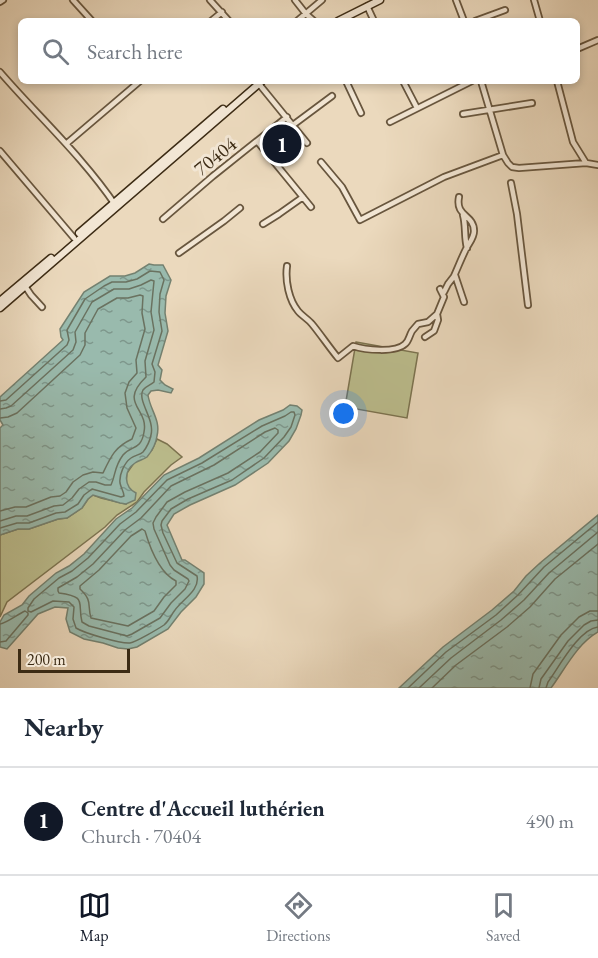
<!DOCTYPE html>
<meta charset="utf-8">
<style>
body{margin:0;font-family:"EB Garamond",serif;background:#f2f2f3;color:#1f2937}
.scale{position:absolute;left:18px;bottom:15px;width:112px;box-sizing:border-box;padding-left:6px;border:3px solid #3c2b14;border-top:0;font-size:16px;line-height:21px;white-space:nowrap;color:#3c2b14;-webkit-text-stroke:4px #f2e6d4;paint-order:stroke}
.you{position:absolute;left:344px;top:414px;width:21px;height:21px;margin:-15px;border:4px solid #fff;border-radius:50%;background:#1a73e8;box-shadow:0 0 0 9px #1a73e833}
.badge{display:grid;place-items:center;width:39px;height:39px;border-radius:50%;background:#111827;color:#fff;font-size:20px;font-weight:700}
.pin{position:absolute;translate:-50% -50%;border:3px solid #fff;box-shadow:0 2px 6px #0006}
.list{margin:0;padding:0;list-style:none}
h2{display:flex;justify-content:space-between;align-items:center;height:78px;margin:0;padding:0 24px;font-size:26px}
h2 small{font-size:20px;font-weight:400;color:#747a83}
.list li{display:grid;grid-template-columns:39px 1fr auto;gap:18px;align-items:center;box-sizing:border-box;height:108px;padding:0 24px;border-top:2px solid #e0e1e3}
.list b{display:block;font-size:22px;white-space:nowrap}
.list p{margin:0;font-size:20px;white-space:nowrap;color:#747a83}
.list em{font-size:20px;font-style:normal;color:#747a83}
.icon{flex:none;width:33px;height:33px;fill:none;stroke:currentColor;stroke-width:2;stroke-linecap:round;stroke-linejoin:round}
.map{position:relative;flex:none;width:598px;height:688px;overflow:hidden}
.search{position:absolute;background:#fff;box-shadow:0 3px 9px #0003;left:18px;right:18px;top:18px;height:66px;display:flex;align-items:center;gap:15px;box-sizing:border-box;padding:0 21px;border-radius:9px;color:#747a83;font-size:22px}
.sheet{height:186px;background:#fff}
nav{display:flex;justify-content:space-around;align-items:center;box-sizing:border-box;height:84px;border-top:2px solid #e0e1e3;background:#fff;font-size:16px;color:#747a83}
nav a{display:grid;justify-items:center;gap:3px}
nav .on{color:#111827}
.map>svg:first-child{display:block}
.green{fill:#bcbe8e;stroke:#7c7451;stroke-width:1.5}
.water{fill:url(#water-ripples);stroke:#748170;stroke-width:1.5}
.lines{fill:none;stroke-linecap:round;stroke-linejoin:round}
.shore{stroke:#6a7260;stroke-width:1.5}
.minor-casing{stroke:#68563e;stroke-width:8}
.secondary-casing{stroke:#3c2b14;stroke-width:9}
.minor{stroke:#f2e6d4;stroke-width:4.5}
.secondary{stroke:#f2e6d4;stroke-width:6}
.labels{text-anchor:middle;stroke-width:6;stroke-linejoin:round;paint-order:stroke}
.street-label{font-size:20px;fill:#3c2b14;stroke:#f2e6d4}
</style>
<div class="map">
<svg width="598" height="688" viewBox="0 0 598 688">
<defs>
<pattern id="water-ripples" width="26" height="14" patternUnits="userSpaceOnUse" patternTransform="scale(1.5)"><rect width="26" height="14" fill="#99baad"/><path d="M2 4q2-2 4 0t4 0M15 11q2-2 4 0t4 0" fill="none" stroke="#7e978c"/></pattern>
</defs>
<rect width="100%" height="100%" fill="#ebd9bd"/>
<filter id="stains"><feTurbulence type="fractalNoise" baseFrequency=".00333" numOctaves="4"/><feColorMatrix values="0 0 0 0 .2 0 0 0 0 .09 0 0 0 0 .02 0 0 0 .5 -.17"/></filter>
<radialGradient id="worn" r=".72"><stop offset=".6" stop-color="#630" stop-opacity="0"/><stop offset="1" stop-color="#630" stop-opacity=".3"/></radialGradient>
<path class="green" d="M356 342 418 353 407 418 345 407Z
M157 439 167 444 182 457 171 465 144 492 137 502 117 515 105 527 7 602 0 617V535L18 529H29L58 519 67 518 82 508 88 499 93 495 101 498 126 504 129 490 126 483 127 473 134 463 152 450Z"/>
<path class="water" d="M149 264 154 265H163L171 280 166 296 165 313 168 331 158 365 162 370 160 380 165 385 173 389 171 393 158 390 151 391 148 395C150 410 161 420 157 436 156 443 152 451 147 457 143 460 139 460 135 463 123 471 124 487 136 493L135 500 126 504 120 503 93 495 88 499 82 508 67 518 58 519 29 529H18L0 535V428L3 425 0 420V397L63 340 61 337 60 329 84 292 110 276H125L135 273Z
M290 405 297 406 302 410 301 415 296 429 289 441 268 463 235 485 190 505 174 514 167 525 182 560H185L204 573V584L196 597 181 612 168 629 137 647 128 649 118 648 103 643 84 639 70 632 66 619 68 608 55 607 38 614 7 649 0 647V622L4 615 22 605 29 596 56 573 69 566 84 554 116 519 132 508 164 475 199 458 259 420 283 410Z
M598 515V632C577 644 565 669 551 688H399L443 647 492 610 514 591 526 576 540 563Z"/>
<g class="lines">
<path class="shore" d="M0 401 6 400 67 345 69 340 67 330 85 299 104 286 112 282H126L137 279 150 271 160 272 164 280 160 294 159 312 162 331 152 364 155 372 154 382C151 385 146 386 143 390 137 401 155 419 151 435 150 440 147 447 143 452 140 455 135 455 131 458 124 463 119 475 120 483 121 488 124 492 124 496L121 497 92 489 84 495 78 504 65 512 56 513 29 523H17L0 528
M0 409 6 408 11 406 73 350 76 342 75 332 92 302 114 289H129L141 285 151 280 154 281 151 312 154 330 145 361 146 377C118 404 149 408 144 432 141 451 131 445 123 455 114 467 116 474 111 485H105L96 482H89L79 489 72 498 63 505 54 506 27 516H16L0 521
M291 412H294L295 415 291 427 284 437 264 458 232 480 188 499 171 509 162 521 161 525 163 533 177 563 197 576C200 590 183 599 175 610 171 615 169 621 164 625 158 629 136 642 130 643 121 644 84 633 76 628L73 619 74 607 69 602 53 601 31 612 28 611V608L34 599 59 578 72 571 88 558 120 524 136 512 167 480 202 463 262 426 285 416Z
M0 418 8 417 17 413 80 355 85 345V333L98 309 117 298H128L140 295 143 296 142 313 145 329 136 360 137 373 129 382 125 393 127 408 136 428 132 439C115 447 111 456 103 473L93 472 83 475 73 482 66 492 60 496 51 497 26 507H15L0 511
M275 428 278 430V433L260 452 228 473 185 492 167 502 156 517 153 523 154 529 170 565 174 570 188 579 189 581 185 589 171 603 160 618 132 634 127 636 89 626 82 622C77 602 88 597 59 593L58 591V588L77 577 93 564 125 530 141 518 171 486 214 465 265 432Z
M142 529 145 531C150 548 160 573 176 581V585L164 597 154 611 128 626 91 618C87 605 93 601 80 589V586L99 570 131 536Z
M0 624C7 623 18 614 25 611L28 613V615L6 641 0 642
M408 688 446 652 496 615 518 595 544 567 598 522
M419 688 451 658 501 620 524 600 549 573 598 532
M432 688 456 665 507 627 530 607 555 579 598 544
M530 688 533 674 561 635 579 617 590 611H598
M539 688 541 679 568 641 584 625 591 621 598 620
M546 688 548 682C559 667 579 629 598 627"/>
<defs>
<path id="minor" d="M73 0 92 21
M210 0 229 21
M295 0 306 14 314 21
M456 0 464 21
M534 0 540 21
M0 2 3 0
M367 6 374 21
M211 21 222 12
M297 21 322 0
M475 21 505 10
M577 49 598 40
M0 72C38 116 83 157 116 206
M346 81 361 113
M403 81 417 108
M481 81 503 155 508 163 512 167 519 168 586 163 598 165
M557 81 573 142 586 163
M259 84 307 143
M463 114 532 103
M390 122 472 81
M293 125 332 96
M257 141 311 207
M66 144 140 81
M0 151 74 238
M321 162 342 187 360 220 444 177 503 155
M511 183 517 214 528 305
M463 215C466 225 464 237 467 248
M163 219 213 176 287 117
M263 224 279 214 303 197
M179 253 224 221 240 208
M287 266C285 281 289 300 298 311 302 316 308 319 312 324 321 335 329 347 338 358L353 346C365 350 396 353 405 344 409 341 409 336 412 331 412 331 418 324 418 324L428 322 437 314
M454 276C458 267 462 257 466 249 469 243 474 238 474 231 474 214 455 217 459 197
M25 286 31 295 42 307
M444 292 448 284 455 275 464 302
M425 337 434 331 438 320 437 314 444 297 440 289"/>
<path id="secondary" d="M338 21 380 0
M79 233 223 109
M0 301 51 258
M0 308 262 81"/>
</defs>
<use href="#minor" class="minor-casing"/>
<use href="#secondary" class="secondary-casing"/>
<use href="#minor" class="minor"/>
<use href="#secondary" class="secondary"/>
</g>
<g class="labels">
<g class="street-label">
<text transform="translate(215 156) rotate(-39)" y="7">70404</text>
</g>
</g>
<rect width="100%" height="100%" filter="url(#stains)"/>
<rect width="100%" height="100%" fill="url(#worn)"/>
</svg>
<div class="scale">200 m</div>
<div class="you"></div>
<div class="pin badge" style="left:282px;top:144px">1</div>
<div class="search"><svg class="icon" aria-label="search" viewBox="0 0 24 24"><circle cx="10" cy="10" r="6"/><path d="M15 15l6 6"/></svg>Search here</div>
</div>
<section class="sheet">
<h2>Nearby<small></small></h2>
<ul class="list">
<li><span class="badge">1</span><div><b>Centre d'Accueil luthérien</b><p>Church · 70404</p></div><em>490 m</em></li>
</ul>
</section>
<nav>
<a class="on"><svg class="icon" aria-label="map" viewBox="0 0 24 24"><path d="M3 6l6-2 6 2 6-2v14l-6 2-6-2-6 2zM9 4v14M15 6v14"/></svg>Map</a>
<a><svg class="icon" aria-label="directions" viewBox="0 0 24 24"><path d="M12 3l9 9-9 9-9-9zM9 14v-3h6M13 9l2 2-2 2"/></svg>Directions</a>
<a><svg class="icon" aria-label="saved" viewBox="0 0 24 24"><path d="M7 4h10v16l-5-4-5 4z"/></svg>Saved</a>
</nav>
